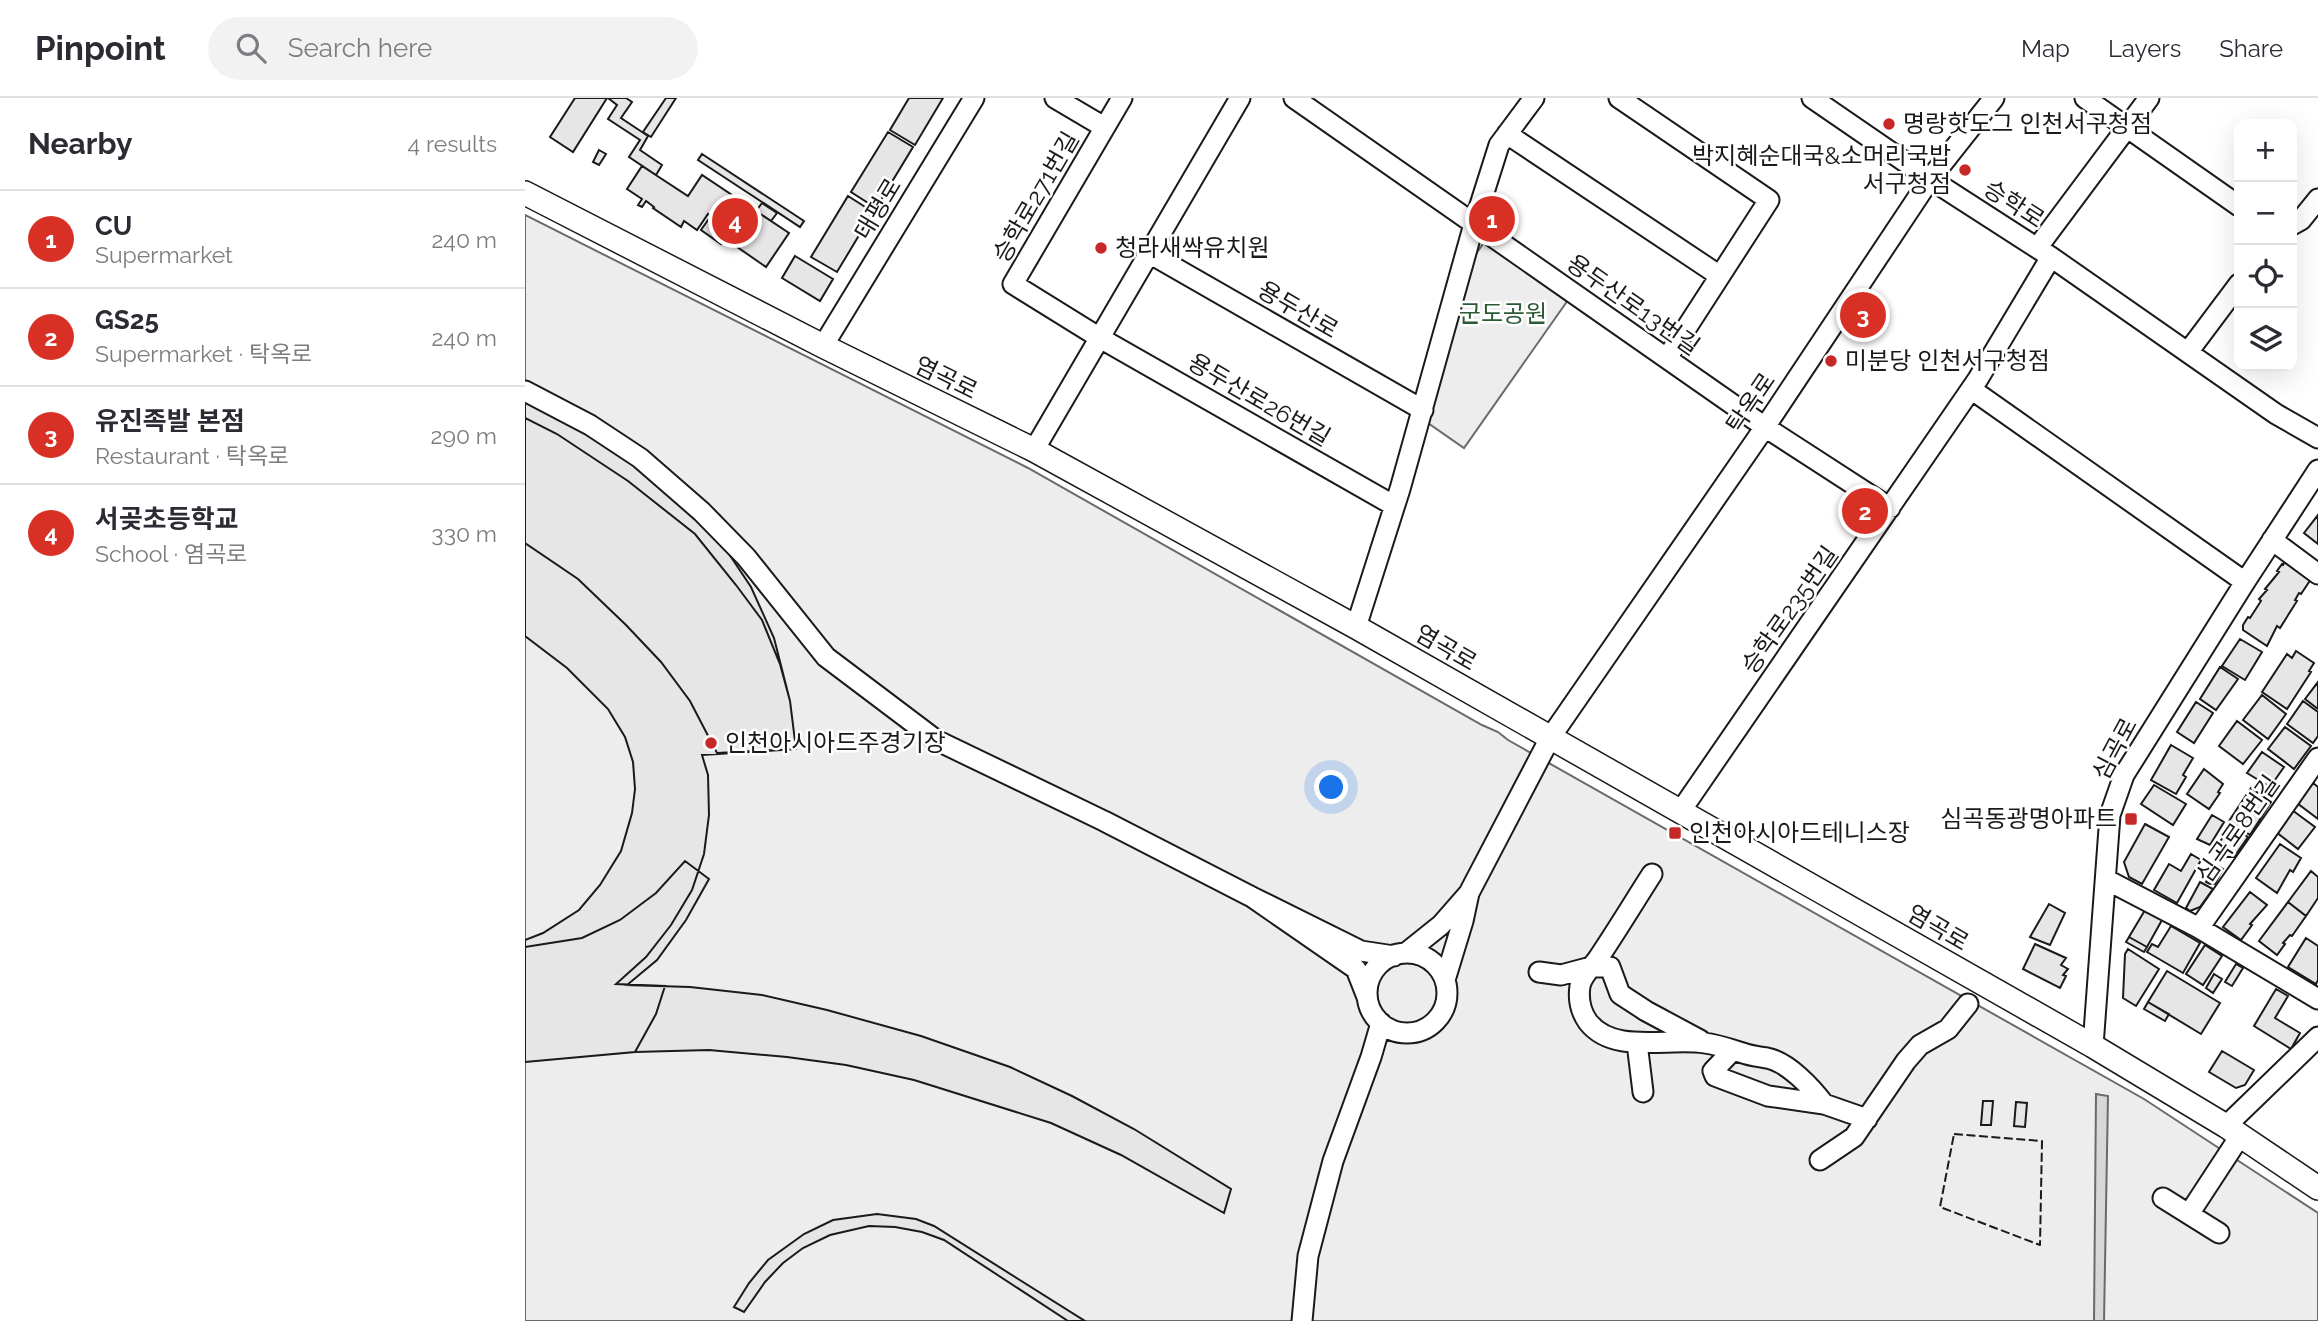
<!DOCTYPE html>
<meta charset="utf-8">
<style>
body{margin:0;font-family:Raleway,"Noto Sans KR",sans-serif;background:#f2f2f3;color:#2b2b33}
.controls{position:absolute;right:21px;top:21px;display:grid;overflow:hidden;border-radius:14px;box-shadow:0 7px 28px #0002}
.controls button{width:63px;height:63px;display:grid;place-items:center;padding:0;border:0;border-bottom:2px solid #e1e1e2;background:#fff;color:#2b2b33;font:35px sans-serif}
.you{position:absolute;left:807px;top:690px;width:24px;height:24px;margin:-18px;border:5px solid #fff;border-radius:50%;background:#1a73e8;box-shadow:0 0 0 10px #1a73e833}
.badge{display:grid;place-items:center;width:46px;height:46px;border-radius:50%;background:#d93025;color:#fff;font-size:23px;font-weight:700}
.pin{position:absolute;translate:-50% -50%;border:4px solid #fff;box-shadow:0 2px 7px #0006}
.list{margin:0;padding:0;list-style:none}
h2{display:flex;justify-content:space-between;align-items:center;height:91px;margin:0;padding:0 28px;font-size:30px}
h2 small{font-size:23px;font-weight:400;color:#7c7c81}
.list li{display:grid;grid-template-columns:46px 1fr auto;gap:21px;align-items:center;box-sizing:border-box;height:98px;padding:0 28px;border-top:2px solid #e1e1e2}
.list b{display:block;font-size:26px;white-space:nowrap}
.list p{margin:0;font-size:23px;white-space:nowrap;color:#7c7c81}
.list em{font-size:23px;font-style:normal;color:#7c7c81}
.icon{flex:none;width:38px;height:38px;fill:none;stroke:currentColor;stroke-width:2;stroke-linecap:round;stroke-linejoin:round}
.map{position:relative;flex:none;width:1793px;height:1223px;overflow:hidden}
header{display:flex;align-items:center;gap:42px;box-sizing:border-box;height:98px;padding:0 35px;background:#fff;border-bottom:2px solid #e1e1e2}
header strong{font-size:33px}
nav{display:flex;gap:38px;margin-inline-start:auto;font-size:24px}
.search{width:490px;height:63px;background:#f2f2f3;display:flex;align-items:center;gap:18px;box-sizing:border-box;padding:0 24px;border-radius:38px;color:#7c7c81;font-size:26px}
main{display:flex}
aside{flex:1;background:#fff}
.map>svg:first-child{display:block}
.built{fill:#ededed;stroke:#6a6a6a;stroke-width:2}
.water{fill:#d7d7d7;stroke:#6a6a6a;stroke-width:2}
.building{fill:#e6e6e6;stroke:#1a1a1a;stroke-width:2}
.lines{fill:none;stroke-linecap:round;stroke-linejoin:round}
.minor-casing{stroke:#1a1a1a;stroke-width:23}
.major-casing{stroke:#1a1a1a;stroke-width:26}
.minor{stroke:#fff;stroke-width:19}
.major{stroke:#fff;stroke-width:23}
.fence{stroke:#1a1a1a;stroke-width:2;stroke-dasharray:9 3.5;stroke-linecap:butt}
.poi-dot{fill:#c62828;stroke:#fff;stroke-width:2.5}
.labels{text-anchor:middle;stroke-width:5;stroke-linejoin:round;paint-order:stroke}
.poi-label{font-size:24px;fill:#1a1a1a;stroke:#fff;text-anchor:start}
.street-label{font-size:24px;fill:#1a1a1a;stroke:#fff}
.park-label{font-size:24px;fill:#2b5a34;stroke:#fff}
</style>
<header>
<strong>Pinpoint</strong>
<div class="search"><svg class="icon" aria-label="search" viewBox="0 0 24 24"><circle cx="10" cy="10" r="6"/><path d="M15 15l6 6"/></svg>Search here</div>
<nav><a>Map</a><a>Layers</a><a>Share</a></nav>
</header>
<main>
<aside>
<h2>Nearby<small>4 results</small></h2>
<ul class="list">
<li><span class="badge">1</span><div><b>CU</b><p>Supermarket</p></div><em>240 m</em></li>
<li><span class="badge">2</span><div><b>GS25</b><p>Supermarket · 탁옥로</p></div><em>240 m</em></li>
<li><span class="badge">3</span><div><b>유진족발 본점</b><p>Restaurant · 탁옥로</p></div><em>290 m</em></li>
<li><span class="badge">4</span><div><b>서곶초등학교</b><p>School · 염곡로</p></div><em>330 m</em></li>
</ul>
</aside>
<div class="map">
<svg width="1793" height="1223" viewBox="0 0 1793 1223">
<rect width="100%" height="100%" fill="#fff"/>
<path class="built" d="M0 117 503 370 957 627 973 634 983 642 1619 1001 1793 1115V1223H0Z
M960 143 1043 202 939 350 903 325 944 166Z"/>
<path class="water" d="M1571 996 1583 998 1579 1223H1569Z"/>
<path class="building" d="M50 0H82L48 54 25 39Z
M83 0H101L107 4 96 20 123 38 115 52 137 67 131 77 104 59 115 42 83 21 92 7Z
M141 0H151L126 39 118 34Z
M384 0H418L390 47 365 32Z
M363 34 388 49 351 110 326 94Z
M74 52 81 56 74 67 68 64Z
M177 56 279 123 275 129 173 62Z
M117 68 163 98 177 77 264 135 241 169 202 142 208 133 183 116 172 132 159 123 156 129 128 110 129 109 121 103 117 109 113 107 117 101 102 91Z
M323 98 348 114 312 174 286 159Z
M237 105 252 115 246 123 231 113Z
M183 122 203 135 196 146 176 132Z
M270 158 308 181 295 203 257 180Z
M0 298 110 362 198 447 226 489 249 540 265 603 271 651 192 655 165 603 136 564 101 527 53 481 0 445Z
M0 320 32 336 103 383 170 436 211 487 237 522 255 566 265 603 271 651 177 657 183 677 184 717 179 756 167 792 146 827 121 859 91 886 140 888 131 916 110 954 0 964V842L18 835 54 812 75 787 96 753 107 715 110 691 108 664 100 639 83 611 42 570 0 538Z
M1793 417V446L1779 435Z
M1760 464 1786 481 1776 496 1774 495 1770 502 1772 503 1755 530 1752 528 1742 548 1718 532V527L1723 519 1725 520 1736 503 1734 501 1742 492 1740 491 1754 474 1752 473 1757 466 1758 467Z
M1715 541 1737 554 1720 582 1697 568Z
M1771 553 1789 565 1784 573 1786 574 1762 611 1737 594 1762 556 1767 560Z
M1695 569 1713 581 1691 612 1675 601Z
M1793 584V611L1780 601Z
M1737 597 1761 616 1743 641 1718 622Z
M1778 603 1793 614V638L1788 645 1762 626Z
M1671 604 1688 615 1669 645 1652 634Z
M1712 623 1737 642 1718 666 1694 648Z
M1760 629 1786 648 1769 671 1743 651Z
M1646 647 1668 660 1658 677 1661 679 1651 696 1626 682Z
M1737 654 1759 669 1745 689 1722 675Z
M1679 671 1698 686 1693 694 1695 695 1684 711 1662 696Z
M1788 685 1793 689V721L1772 705Z
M1629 687 1661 706 1648 727 1616 706Z
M1726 690 1746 704 1725 737 1704 723Z
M1767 712 1790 729 1773 751 1751 734Z
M1687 717 1699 724 1685 747 1672 741Z
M1620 726 1644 739 1617 786 1604 779 1599 764Z
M1706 728 1723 739 1709 759H1700L1689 752Z
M1755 746 1776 760 1768 774 1765 772 1752 795 1731 780Z
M1666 756 1676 762 1652 805 1629 792 1644 766 1656 773Z
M160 763 184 781 161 822 132 862 102 887 165 889 237 897 302 912 396 938 485 969 547 998 609 1031 706 1091 699 1115 596 1057 526 1025 389 982 321 967 262 959 184 952 110 954 0 964V849L57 840 95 822 131 795Z
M1690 767 1698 771 1690 786 1687 785 1685 786 1681 784Z
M1786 773 1793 779V800L1781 818 1763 804Z
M1675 784 1688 791 1675 809 1665 813 1661 810Z
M1725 794 1742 807 1725 826 1727 827 1716 842 1698 829Z
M1763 804 1781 818 1767 838 1765 837 1758 845 1760 846 1752 857 1734 843Z
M1524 806 1540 815 1525 847 1505 839Z
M1620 812 1637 822 1622 849 1604 839Z
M1646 828 1675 845 1658 875 1622 854 1627 846 1633 849Z
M1604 839 1622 849 1619 854 1601 844Z
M1781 840 1793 848V882L1791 886 1763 869Z
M1510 846 1541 860 1536 867 1543 871 1538 877 1541 878 1535 890 1498 871Z
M1680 847 1697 858 1678 887 1661 876Z
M1603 851 1634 871 1611 908 1598 900 1600 856Z
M1711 866 1718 870 1707 888 1700 884Z
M1642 873 1695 905 1676 936 1623 904Z
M1689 876 1697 881 1688 895 1681 890Z
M1751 891 1763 898 1750 920 1775 935 1766 951 1729 928Z
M1623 904 1644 916 1640 923 1619 911Z
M1697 953 1729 972 1720 987 1711 990 1684 974Z
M1458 1003H1468L1466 1027H1456Z
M1491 1004 1502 1005 1500 1029 1489 1028Z
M352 1116 391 1121 409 1128 560 1223H543L419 1142 397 1134 370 1129 344 1128 305 1137 278 1150 258 1165 240 1184 219 1214 209 1209 224 1185 243 1162 279 1136 308 1122Z"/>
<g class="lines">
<defs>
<path id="minor" d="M530 0 579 29
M597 0 488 186 575 240 868 407
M769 0 1240 329 1365 410
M1094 0 1244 102 1142 260
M1287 0 1405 81 1526 159 1751 316 1793 340
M1560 0 1714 108
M982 36 1195 178
M1767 127 1776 122 1793 101
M1512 150 1624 0
M624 155 898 312
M298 248 449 0
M1663 254 1714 186
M1446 291 1720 484
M0 293 65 327 115 360 177 414 221 459 301 559 411 642 579 723 727 799
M509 352 715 0
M1747 442 1793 476
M831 529 875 391 949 126 974 47 1009 0
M1155 714 1453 281 1526 159
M1127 776C1109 804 1091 834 1072 862 1066 870 1057 877 1055 888 1053 901 1056 914 1063 924 1089 957 1143 939 1180 945 1194 947 1208 952 1221 956 1228 958 1235 959 1242 960 1263 964 1287 990 1299 1006
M1582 782 1674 830 1793 901
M944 795 1025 640 1240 329 1405 81 1469 0
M1674 830 1793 660
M881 855 916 827 944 795 938 823 920 882
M842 895a40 40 0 1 1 80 0a40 40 0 1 1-80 0Z
M1014 874 1036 877 1066 869H1085L1095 896 1121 913 1175 942
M842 899 831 871 727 799 836 853 869 858
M1112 945 1118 994
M1568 948 1585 717 1599 677 1720 484 1793 372
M1208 952 1188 973 1190 978 1243 998 1299 1006 1342 1021
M1701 1028 1793 939
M1295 1062 1329 1039 1381 963 1395 947 1423 931 1443 906
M1638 1100 1694 1135
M1664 1116 1715 1038
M777 1223 783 1158 808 1063 846 959 856 925"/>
<path id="major" d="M0 95 298 248 509 352 831 529 1568 948 1701 1028 1793 1090"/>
</defs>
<use href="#minor" class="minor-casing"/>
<use href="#major" class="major-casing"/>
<use href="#minor" class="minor"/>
<use href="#major" class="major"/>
<path class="fence" d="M1429 1036 1517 1043 1515 1147 1415 1109Z"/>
</g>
<g class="poi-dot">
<circle cx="1364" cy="26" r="7"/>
<circle cx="1440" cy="72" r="7"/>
<circle cx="576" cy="150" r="7"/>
<circle cx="1306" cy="263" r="7"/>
<circle cx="186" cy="645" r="7"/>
<rect x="1599" y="714" width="14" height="14" rx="3.5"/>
<rect x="1143" y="728" width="14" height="14" rx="3.5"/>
</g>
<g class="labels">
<g class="poi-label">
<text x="1378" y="34">명랑핫도그 인천서구청점</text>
<text x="1426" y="66" text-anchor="end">박지혜순대국&amp;소머리국밥<tspan x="1426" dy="28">서구청점</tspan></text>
<text x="590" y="158">청라새싹유치원</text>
<text x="1320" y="271">미분당 인천서구청점</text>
<text x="200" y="653">인천아시아드주경기장</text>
<text x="1592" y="729" text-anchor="end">심곡동광명아파트</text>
<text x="1164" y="743">인천아시아드테니스장</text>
</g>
<g class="street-label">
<text transform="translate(511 99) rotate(-60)" y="8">승학로271번길</text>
<text transform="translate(1489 106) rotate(33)" y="8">승학로</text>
<text transform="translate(353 111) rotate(-59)" y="8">대평로</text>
<text transform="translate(1108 207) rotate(35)" y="8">용두산로13번길</text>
<text transform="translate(773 212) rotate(30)" y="8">용두산로</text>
<text transform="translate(421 280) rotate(26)" y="8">염곡로</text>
<text transform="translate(734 302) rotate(30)" y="8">용두산로26번길</text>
<text transform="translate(1226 305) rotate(-56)" y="8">탁옥로</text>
<text transform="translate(1265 512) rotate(-55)" y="8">승학로235번길</text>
<text transform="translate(921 550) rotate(30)" y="8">염곡로</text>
<text transform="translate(1590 651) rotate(-62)" y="8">심곡로</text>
<text transform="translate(1713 731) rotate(-55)" y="8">심곡로8번길</text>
<text transform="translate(1413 830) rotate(30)" y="8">염곡로</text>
</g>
<g class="park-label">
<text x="978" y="224">군도공원</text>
</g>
</g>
</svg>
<div class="controls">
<button>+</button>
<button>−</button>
<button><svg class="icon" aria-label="locate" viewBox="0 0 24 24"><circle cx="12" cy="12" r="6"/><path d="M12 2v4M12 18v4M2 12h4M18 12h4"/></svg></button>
<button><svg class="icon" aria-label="layers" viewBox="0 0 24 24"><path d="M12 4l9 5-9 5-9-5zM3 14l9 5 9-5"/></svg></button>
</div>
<div class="you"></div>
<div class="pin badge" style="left:967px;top:121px">1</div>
<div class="pin badge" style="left:1340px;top:413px">2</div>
<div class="pin badge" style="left:1338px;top:217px">3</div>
<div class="pin badge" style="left:210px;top:123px">4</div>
</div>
</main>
